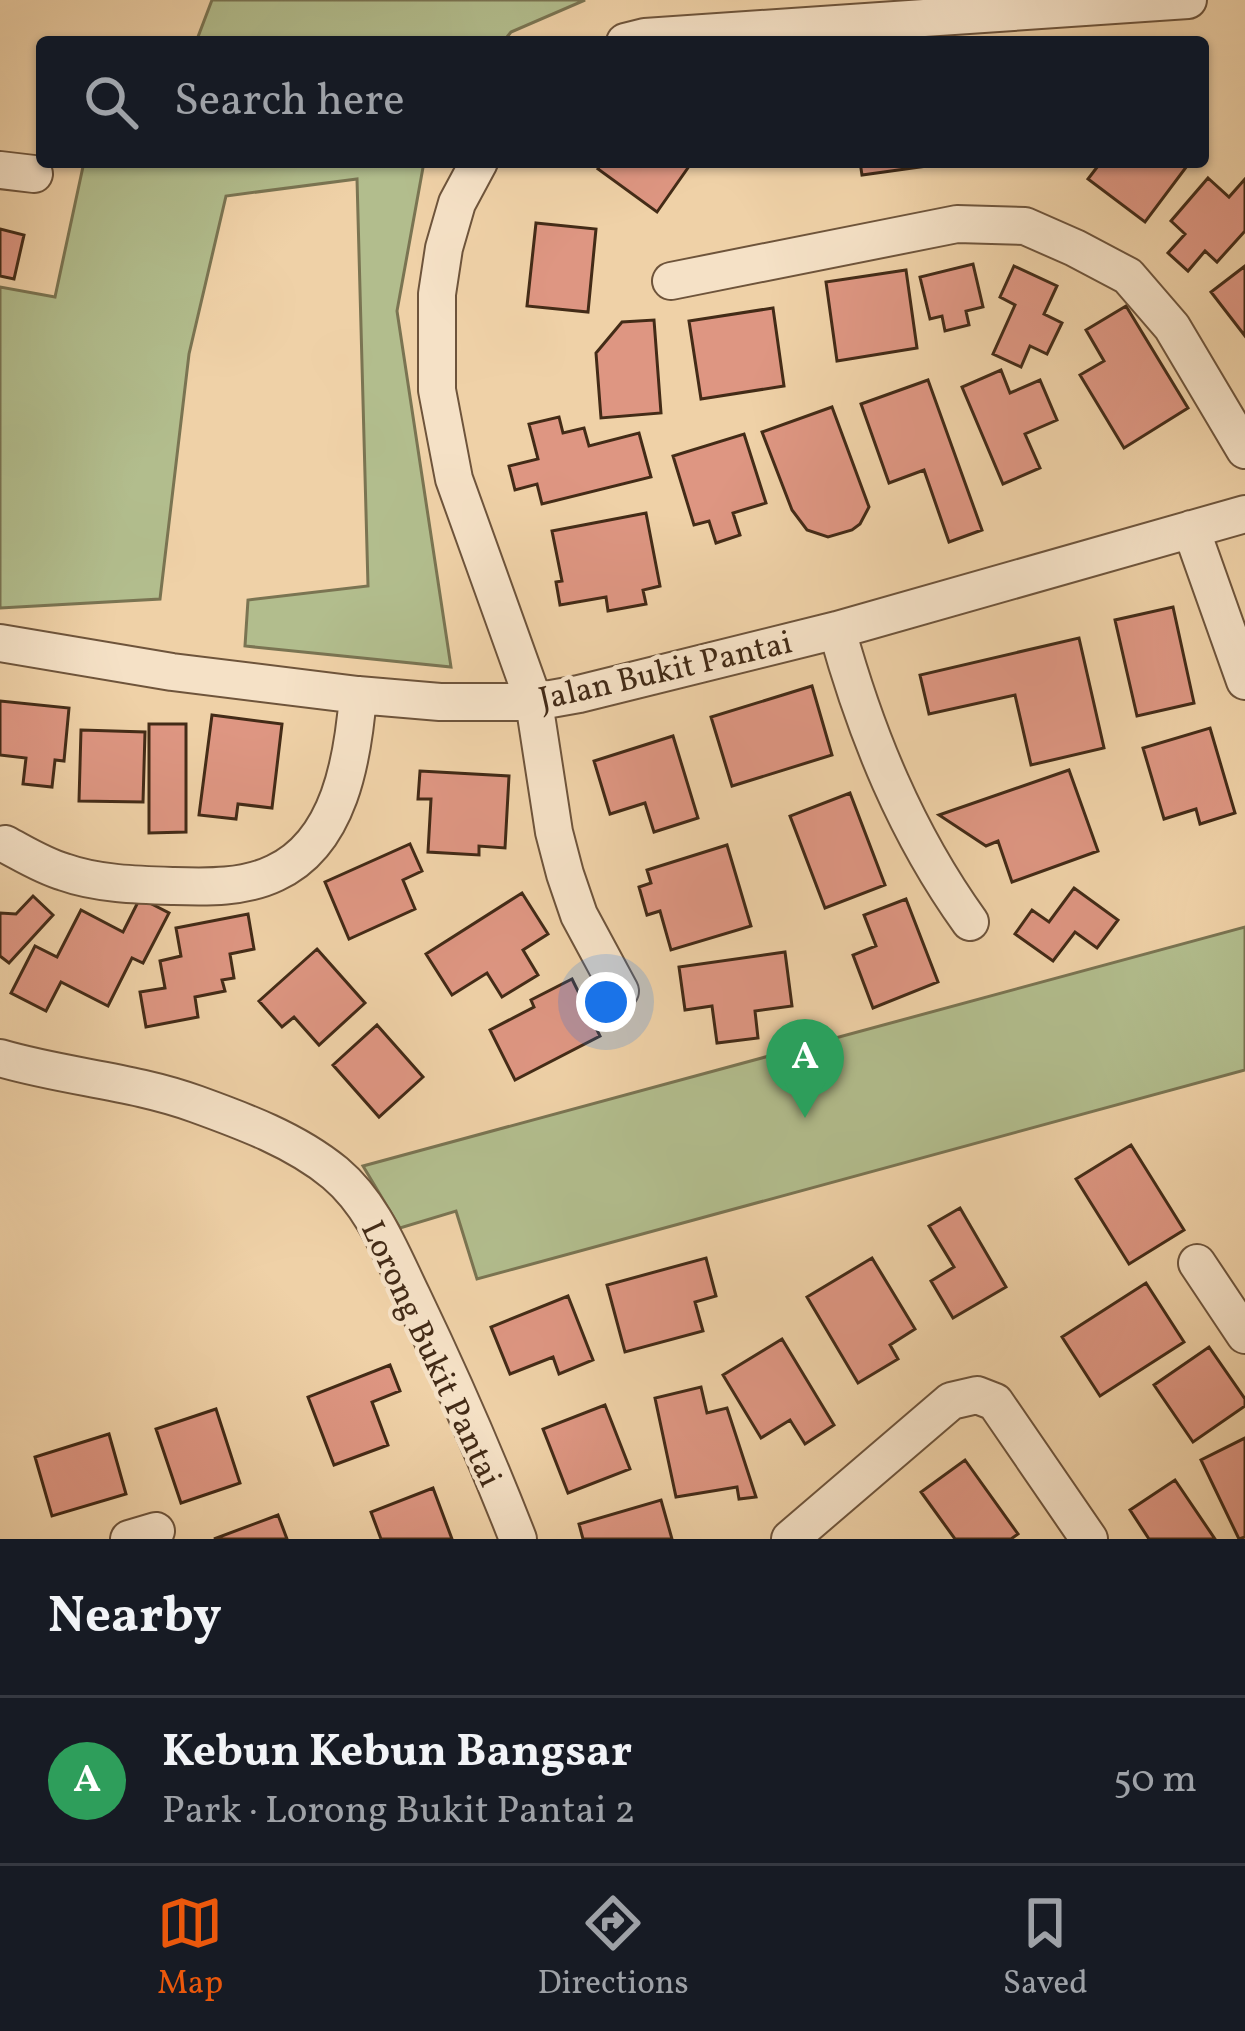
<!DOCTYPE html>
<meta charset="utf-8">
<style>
body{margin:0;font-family:Vollkorn,serif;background:#242831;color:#f1f3f6}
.you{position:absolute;left:606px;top:1002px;width:42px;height:42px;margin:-30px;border:9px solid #fff;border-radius:50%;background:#1a73e8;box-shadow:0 0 0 18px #1a73e833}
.badge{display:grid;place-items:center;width:78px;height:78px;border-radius:50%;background:#ea580c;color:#fff;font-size:39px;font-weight:700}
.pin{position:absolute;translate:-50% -99px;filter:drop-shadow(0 3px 6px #0008)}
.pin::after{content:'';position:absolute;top:63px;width:42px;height:36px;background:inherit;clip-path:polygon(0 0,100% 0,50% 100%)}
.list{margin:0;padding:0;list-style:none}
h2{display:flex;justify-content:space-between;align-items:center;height:156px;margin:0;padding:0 48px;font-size:51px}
h2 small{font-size:39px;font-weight:400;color:#9ea1a6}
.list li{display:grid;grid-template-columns:78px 1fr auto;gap:36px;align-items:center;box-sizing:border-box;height:168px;padding:0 48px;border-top:3px solid #363941}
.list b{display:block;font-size:45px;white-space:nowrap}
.list p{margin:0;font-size:39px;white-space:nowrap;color:#9ea1a6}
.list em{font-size:39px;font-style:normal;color:#9ea1a6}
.icon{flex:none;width:66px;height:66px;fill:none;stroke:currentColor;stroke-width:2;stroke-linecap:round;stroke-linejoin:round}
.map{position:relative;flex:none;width:1245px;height:1539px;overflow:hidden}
.search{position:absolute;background:#171b24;box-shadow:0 3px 9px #0004;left:36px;right:36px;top:36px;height:132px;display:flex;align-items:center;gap:30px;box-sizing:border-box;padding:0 42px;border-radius:12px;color:#9ea1a6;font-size:45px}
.sheet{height:324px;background:#171b24}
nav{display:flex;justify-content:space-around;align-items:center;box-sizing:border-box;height:168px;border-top:3px solid #363941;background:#171b24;font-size:33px;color:#9ea1a6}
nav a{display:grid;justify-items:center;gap:6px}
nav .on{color:#ea580c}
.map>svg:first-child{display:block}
.green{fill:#b2bd8d;stroke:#7a7452;stroke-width:3}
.building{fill:#de9682;stroke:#432b17;stroke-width:3}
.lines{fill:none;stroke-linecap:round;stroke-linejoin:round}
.minor-casing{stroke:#6e543b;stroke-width:40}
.minor{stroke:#f5e1c6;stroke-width:36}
.labels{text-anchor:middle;stroke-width:9;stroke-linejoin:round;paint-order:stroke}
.street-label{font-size:33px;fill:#432b17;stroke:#f5e1c6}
</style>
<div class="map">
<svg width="1245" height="1539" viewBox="0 0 1245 1539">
<rect width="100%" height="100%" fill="#efd1a7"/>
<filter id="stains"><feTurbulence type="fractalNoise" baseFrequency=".00167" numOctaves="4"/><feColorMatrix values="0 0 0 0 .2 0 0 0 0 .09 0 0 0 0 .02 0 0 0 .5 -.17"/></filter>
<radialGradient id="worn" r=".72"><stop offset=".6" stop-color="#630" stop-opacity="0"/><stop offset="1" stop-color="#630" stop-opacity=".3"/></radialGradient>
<path class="green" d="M212 0H585L511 32 503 42H196Z
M84 162H424L397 311 451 667 245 646 248 600 368 586 357 179 226 196 189 354 160 599 0 608V287L55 297Z
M1245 927V1070L477 1279 456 1211 400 1228 363 1166Z"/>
<path class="building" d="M603 162H692L657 212 598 169Z
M860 162H956L862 175Z
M1101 162H1190L1145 222 1088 179Z
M1208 178 1229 197 1245 179V231L1217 262 1205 251 1188 271 1168 253 1185 234 1171 221Z
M536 223 596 229 588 312 527 306Z
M0 229 24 235 14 279 0 276Z
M973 264 983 307 966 311 969 325 945 331 942 316 930 319 920 277Z
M1014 266 1057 286 1044 314 1062 323 1047 354 1030 346 1021 367 993 354 1015 305 1000 297Z
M1245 266V336L1211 292Z
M906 270 917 348 837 361 826 282Z
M1126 306 1188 408 1124 448 1080 375 1104 361 1086 330Z
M773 308 784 386 701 399 689 321Z
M654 320 661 413 601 418 596 353 622 322Z
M1001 370 1010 393 1040 380 1057 420 1025 434 1040 468 1003 484 962 387Z
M928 380 982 530 949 542 924 470 889 483 861 404Z
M832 407 869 507 860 524 852 530 828 537 807 530 792 510 762 432Z
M559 417 563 433 584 428 589 446 639 433 651 477 542 504 537 484 515 490 509 466 538 459 529 424Z
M744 434 766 503 733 513 740 535 716 543 709 521 694 525 673 456Z
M646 513 660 586 643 590 646 604 608 611 606 597 560 605 556 582 562 581 552 531Z
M1173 607 1194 703 1137 716 1115 620Z
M1079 638 1104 748 1031 765 1015 695 929 714 920 675Z
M812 686 832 755 732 786 711 717Z
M0 701 69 708 64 761 55 760 52 787 23 784 26 758 0 755Z
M212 715 282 724 272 808 238 804 236 819 199 815Z
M149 724H186V832L149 833Z
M1210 728 1235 813 1200 824 1196 809 1164 819 1143 748Z
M81 730 145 732 143 802 79 801Z
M673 736 698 818 654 832 645 803 610 814 594 761Z
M1069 770 1098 851 1012 882 998 841 986 846 939 815Z
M420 771 509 776 505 848 479 846V855L428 852 431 799H418Z
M850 793 885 885 825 908 790 816Z
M410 844 422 871 403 880 415 909 349 939 325 882Z
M727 845 751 926 671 950 660 911 647 915 639 887 651 883 647 870Z
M1074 888 1118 920 1097 948 1075 932 1053 961 1015 934 1032 910 1049 922Z
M522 893 548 934 523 950 538 975 502 997 487 973 452 995 426 954Z
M33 896 53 915 9 963 0 956V913L16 914Z
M140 898 169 913 143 963 132 958 108 1006 61 982 46 1011 11 993 35 946 57 957 81 910 123 932Z
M906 899 938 982 873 1008 853 955 876 946 864 915Z
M248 914 254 949 230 954 234 978 222 980 225 991 195 997 198 1017 146 1027 140 992 165 988 160 961 181 956 176 928Z
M317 949 365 1003 319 1045 294 1017 282 1027 259 1001Z
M785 952 792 1006 755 1011 758 1038 717 1043 712 1006 685 1010 679 967Z
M572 979 600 1036 515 1080 490 1030 534 1007 531 1000Z
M377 1025 423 1077 379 1117 333 1065Z
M1131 1145 1184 1230 1129 1264 1076 1179Z
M960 1208 1006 1287 953 1318 931 1281 954 1267 929 1226Z
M706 1258 716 1296 695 1302 703 1331 625 1352 607 1285Z
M872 1258 915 1329 890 1345 898 1359 858 1383 807 1297Z
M1146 1283 1184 1342 1100 1396 1062 1337Z
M568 1296 593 1360 559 1374 553 1357 510 1374 491 1327Z
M782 1339 834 1425 805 1444 790 1420 761 1438 723 1375Z
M1209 1347 1245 1399V1406L1193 1442 1154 1385Z
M390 1365 400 1391 372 1402 388 1445 334 1465 308 1397Z
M701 1387 707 1413 727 1408 756 1497 739 1499 737 1487 676 1497 655 1398Z
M605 1405 630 1469 568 1493 543 1429Z
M216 1409 240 1483 181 1503 156 1429Z
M109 1434 126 1494 52 1516 35 1457Z
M1245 1438V1537L1239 1539 1201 1460Z
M965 1460 1018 1534 1011 1539H955L921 1492Z
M1175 1480 1215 1539H1149L1130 1510Z
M433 1488 452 1539H381L371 1512Z
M661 1500 672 1539H583L579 1524Z
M278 1515 287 1539H214Z"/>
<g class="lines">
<defs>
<path id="minor" d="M625 42 645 37 1188 0
M479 162 457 203 444 248 437 294V390L454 479 534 702 554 832 565 874 579 915 620 991
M0 170 34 174
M671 281 957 224 1025 226 1075 248 1128 276 1172 327 1245 450
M1191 529 1245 681
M837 630C866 734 906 833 970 922
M0 643 172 672 358 695 440 702H534L579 694 837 630 1245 514
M5 844C24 854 43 866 64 872 97 884 139 885 174 886 208 887 244 888 275 873 340 843 353 758 358 695
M0 1058C64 1077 133 1081 196 1104 243 1121 295 1140 335 1173 373 1205 391 1253 412 1296 450 1375 486 1457 518 1539
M1197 1263 1245 1335
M129 1539 156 1531
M790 1539 951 1401 977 1395 995 1402 1089 1539"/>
</defs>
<use href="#minor" class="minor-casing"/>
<use href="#minor" class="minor"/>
</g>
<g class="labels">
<g class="street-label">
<text transform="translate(665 669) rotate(-13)" y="12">Jalan Bukit Pantai</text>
<text transform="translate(433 1353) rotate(65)" y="12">Lorong Bukit Pantai</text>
</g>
</g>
<rect width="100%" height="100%" filter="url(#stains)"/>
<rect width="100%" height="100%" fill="url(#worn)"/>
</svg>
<div class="you"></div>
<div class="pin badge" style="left:805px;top:1118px;background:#2e9e5b">A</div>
<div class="search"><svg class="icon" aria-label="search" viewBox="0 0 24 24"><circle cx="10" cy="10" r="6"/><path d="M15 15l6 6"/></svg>Search here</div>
</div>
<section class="sheet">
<h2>Nearby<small></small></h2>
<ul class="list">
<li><span class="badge" style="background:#2e9e5b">A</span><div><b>Kebun Kebun Bangsar</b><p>Park · Lorong Bukit Pantai 2</p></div><em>50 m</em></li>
</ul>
</section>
<nav>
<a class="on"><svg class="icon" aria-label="map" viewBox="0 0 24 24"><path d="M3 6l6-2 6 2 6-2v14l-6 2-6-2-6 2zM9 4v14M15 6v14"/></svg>Map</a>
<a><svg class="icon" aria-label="directions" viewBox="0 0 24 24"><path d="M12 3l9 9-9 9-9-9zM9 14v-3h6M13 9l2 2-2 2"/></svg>Directions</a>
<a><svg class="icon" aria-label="saved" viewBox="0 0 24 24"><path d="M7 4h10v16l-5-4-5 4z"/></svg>Saved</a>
</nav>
